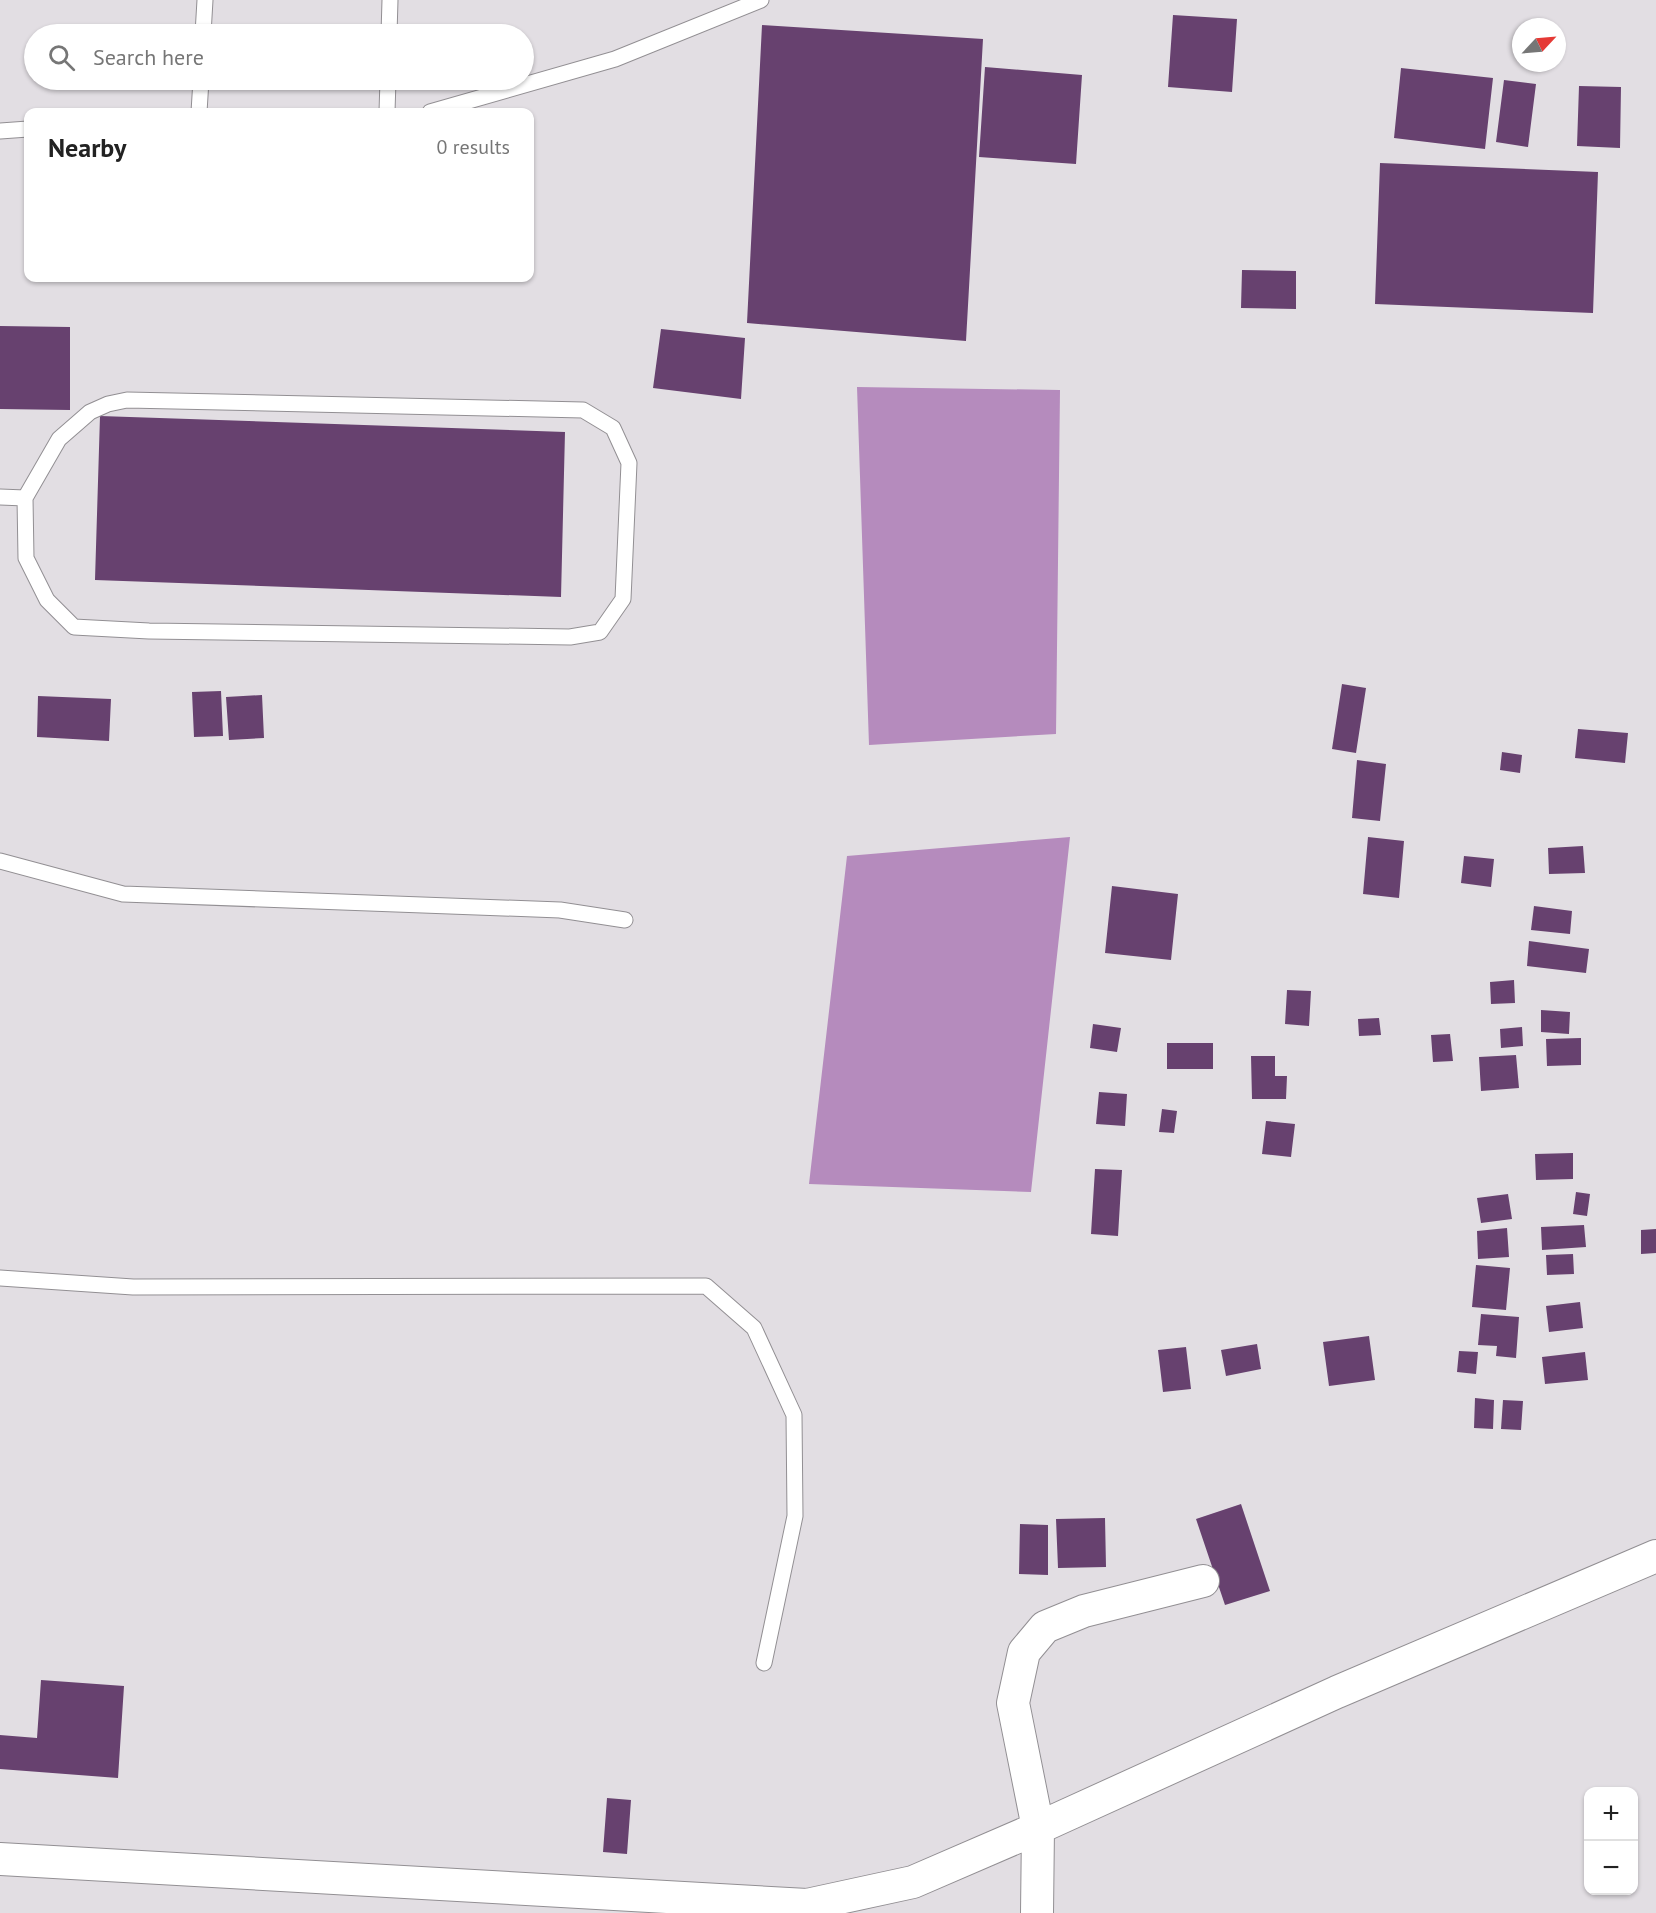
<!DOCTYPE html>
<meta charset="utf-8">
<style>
body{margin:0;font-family:"PT Sans",sans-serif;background:#f2f2f2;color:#222}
.controls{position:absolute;right:18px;bottom:18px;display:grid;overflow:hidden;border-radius:12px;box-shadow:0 2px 4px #0004}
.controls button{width:54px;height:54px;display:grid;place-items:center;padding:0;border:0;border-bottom:2px solid #e0e0e0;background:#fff;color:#222;font:30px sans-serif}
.compass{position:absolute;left:1512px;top:18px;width:54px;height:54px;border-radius:50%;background:#fff;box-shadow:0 2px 4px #0004;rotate:64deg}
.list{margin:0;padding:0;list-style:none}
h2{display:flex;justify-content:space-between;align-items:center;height:78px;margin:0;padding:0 24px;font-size:26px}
h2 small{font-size:20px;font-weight:400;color:#767676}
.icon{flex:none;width:33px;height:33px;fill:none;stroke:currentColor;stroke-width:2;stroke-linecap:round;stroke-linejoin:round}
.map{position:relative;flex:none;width:1656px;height:1913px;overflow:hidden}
.search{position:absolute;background:#fff;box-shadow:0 2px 4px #0004;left:24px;top:24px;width:510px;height:66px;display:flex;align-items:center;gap:15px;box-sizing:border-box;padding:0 21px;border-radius:33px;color:#767676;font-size:22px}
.panel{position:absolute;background:#fff;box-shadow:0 2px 4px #0004;left:24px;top:108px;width:510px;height:174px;border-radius:12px}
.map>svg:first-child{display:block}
.water{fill:#b58bbd}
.building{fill:#67416f}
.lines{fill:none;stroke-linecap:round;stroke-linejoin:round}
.service-casing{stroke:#928f93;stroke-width:17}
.minor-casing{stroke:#928f93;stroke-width:34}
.service{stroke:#fff;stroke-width:15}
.minor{stroke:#fff;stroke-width:32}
</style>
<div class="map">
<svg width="1656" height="1913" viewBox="0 0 1656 1913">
<rect width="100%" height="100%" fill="#e2dee3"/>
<path class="water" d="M857 387 1060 390 1056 734 869 745Z
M1070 837 1031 1192 809 1184 847 856Z"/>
<path class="building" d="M1173 15 1237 19 1232 92 1168 87Z
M762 25 983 39 966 341 747 323Z
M985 67 1082 75 1076 164 979 157Z
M1401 68 1493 78 1485 149 1394 138Z
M1504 80 1536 84 1528 147 1496 142Z
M1579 86 1621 87 1620 148 1577 146Z
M1380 163 1598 172 1593 313 1375 304Z
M1242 270 1296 271V309L1241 308Z
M0 326 70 327V410L0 409Z
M661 329 745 338 741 399 653 388Z
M100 416 565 432 561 597 95 580Z
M1342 684 1366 688 1356 753 1332 749Z
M221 691 223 736 194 737 192 692Z
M262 695 264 738 229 740 226 697Z
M38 696 111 699 109 741 37 737Z
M1578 729 1628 733 1625 763 1575 758Z
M1502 752 1522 755 1520 773 1500 770Z
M1357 760 1386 764 1380 821 1352 818Z
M1368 837 1404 841 1399 898 1363 894Z
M1583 846 1585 873 1549 874 1548 848Z
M1464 856 1494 859 1491 887 1461 883Z
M1112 886 1178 894 1171 960 1105 953Z
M1534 906 1572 911 1570 934 1531 930Z
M1529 941 1589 949 1586 973 1527 966Z
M1514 980 1515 1003 1491 1004 1490 982Z
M1287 990 1311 991 1309 1026 1285 1024Z
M1541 1010 1570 1012 1569 1034 1541 1032Z
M1379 1018 1381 1035 1359 1036 1358 1019Z
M1093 1024 1121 1028 1117 1052 1090 1048Z
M1522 1027 1523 1046 1501 1048 1500 1029Z
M1450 1034 1453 1061 1433 1062 1431 1035Z
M1581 1038V1065L1547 1066 1546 1039Z
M1167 1043H1213V1069H1167Z
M1516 1055 1519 1088 1481 1091 1479 1057Z
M1251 1056H1275V1076H1287L1286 1099H1252Z
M1099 1092 1127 1094 1125 1126 1096 1124Z
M1162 1109 1177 1111 1174 1133 1159 1132Z
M1266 1121 1295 1124 1291 1157 1262 1154Z
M1573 1153V1179L1536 1180 1535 1154Z
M1095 1169 1122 1170 1118 1236 1091 1234Z
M1576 1192 1590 1194 1587 1216 1573 1214Z
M1508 1194 1512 1219 1481 1223 1477 1198Z
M1584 1225 1586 1247 1542 1250 1541 1227Z
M1507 1228 1509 1257 1478 1259 1477 1231Z
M1656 1229V1253L1641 1254V1230Z
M1573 1254 1574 1274 1547 1275 1546 1255Z
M1476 1265 1510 1268 1506 1310 1472 1307Z
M1580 1302 1583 1328 1549 1332 1546 1306Z
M1481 1314 1519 1317 1516 1358 1496 1356 1497 1346 1478 1345Z
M1369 1336 1375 1380 1329 1386 1323 1342Z
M1257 1344 1261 1369 1226 1376 1221 1350Z
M1186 1347 1191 1389 1163 1392 1158 1350Z
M1459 1351 1478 1352 1476 1374 1457 1372Z
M1585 1352 1588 1380 1545 1384 1542 1357Z
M1475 1398 1494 1400 1493 1429 1474 1428Z
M1503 1400 1523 1401 1521 1430 1501 1429Z
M1241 1504 1270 1591 1225 1605 1196 1519Z
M1105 1518 1106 1567 1058 1568 1056 1519Z
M1020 1524 1048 1525V1575L1019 1574Z
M41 1680 124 1686 118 1778 0 1769V1735L37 1738Z
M607 1798 631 1800 627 1854 603 1852Z"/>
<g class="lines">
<defs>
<path id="service" d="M203 34 205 0
M389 34 390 0
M199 112 201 80
M387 112 388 80
M430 112 615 59 761 0
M0 131 28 129
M0 497 25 498 26 558 47 600 74 627 149 631 570 637 600 632 623 599 629 463 613 428 583 410 127 400 108 404 90 412 59 439 25 498
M0 861 123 894 560 910 625 920
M0 1278 133 1287 706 1286 754 1328 794 1415 795 1516 764 1663"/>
<path id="minor" d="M0 1859 807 1905 913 1882 1038 1828 1337 1692 1656 1556
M1037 1913 1038 1828 1013 1703 1024 1652 1045 1627 1084 1611 1203 1581"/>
</defs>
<use href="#service" class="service-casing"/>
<use href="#minor" class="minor-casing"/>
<use href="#service" class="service"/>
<use href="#minor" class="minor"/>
</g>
</svg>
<div class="controls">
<button>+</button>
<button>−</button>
</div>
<svg class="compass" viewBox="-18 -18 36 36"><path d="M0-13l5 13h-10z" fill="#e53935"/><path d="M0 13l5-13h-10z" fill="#767676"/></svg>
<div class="search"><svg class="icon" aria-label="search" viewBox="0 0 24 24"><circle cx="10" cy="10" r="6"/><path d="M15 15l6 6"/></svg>Search here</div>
<section class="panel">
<h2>Nearby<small>0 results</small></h2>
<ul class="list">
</ul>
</section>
</div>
